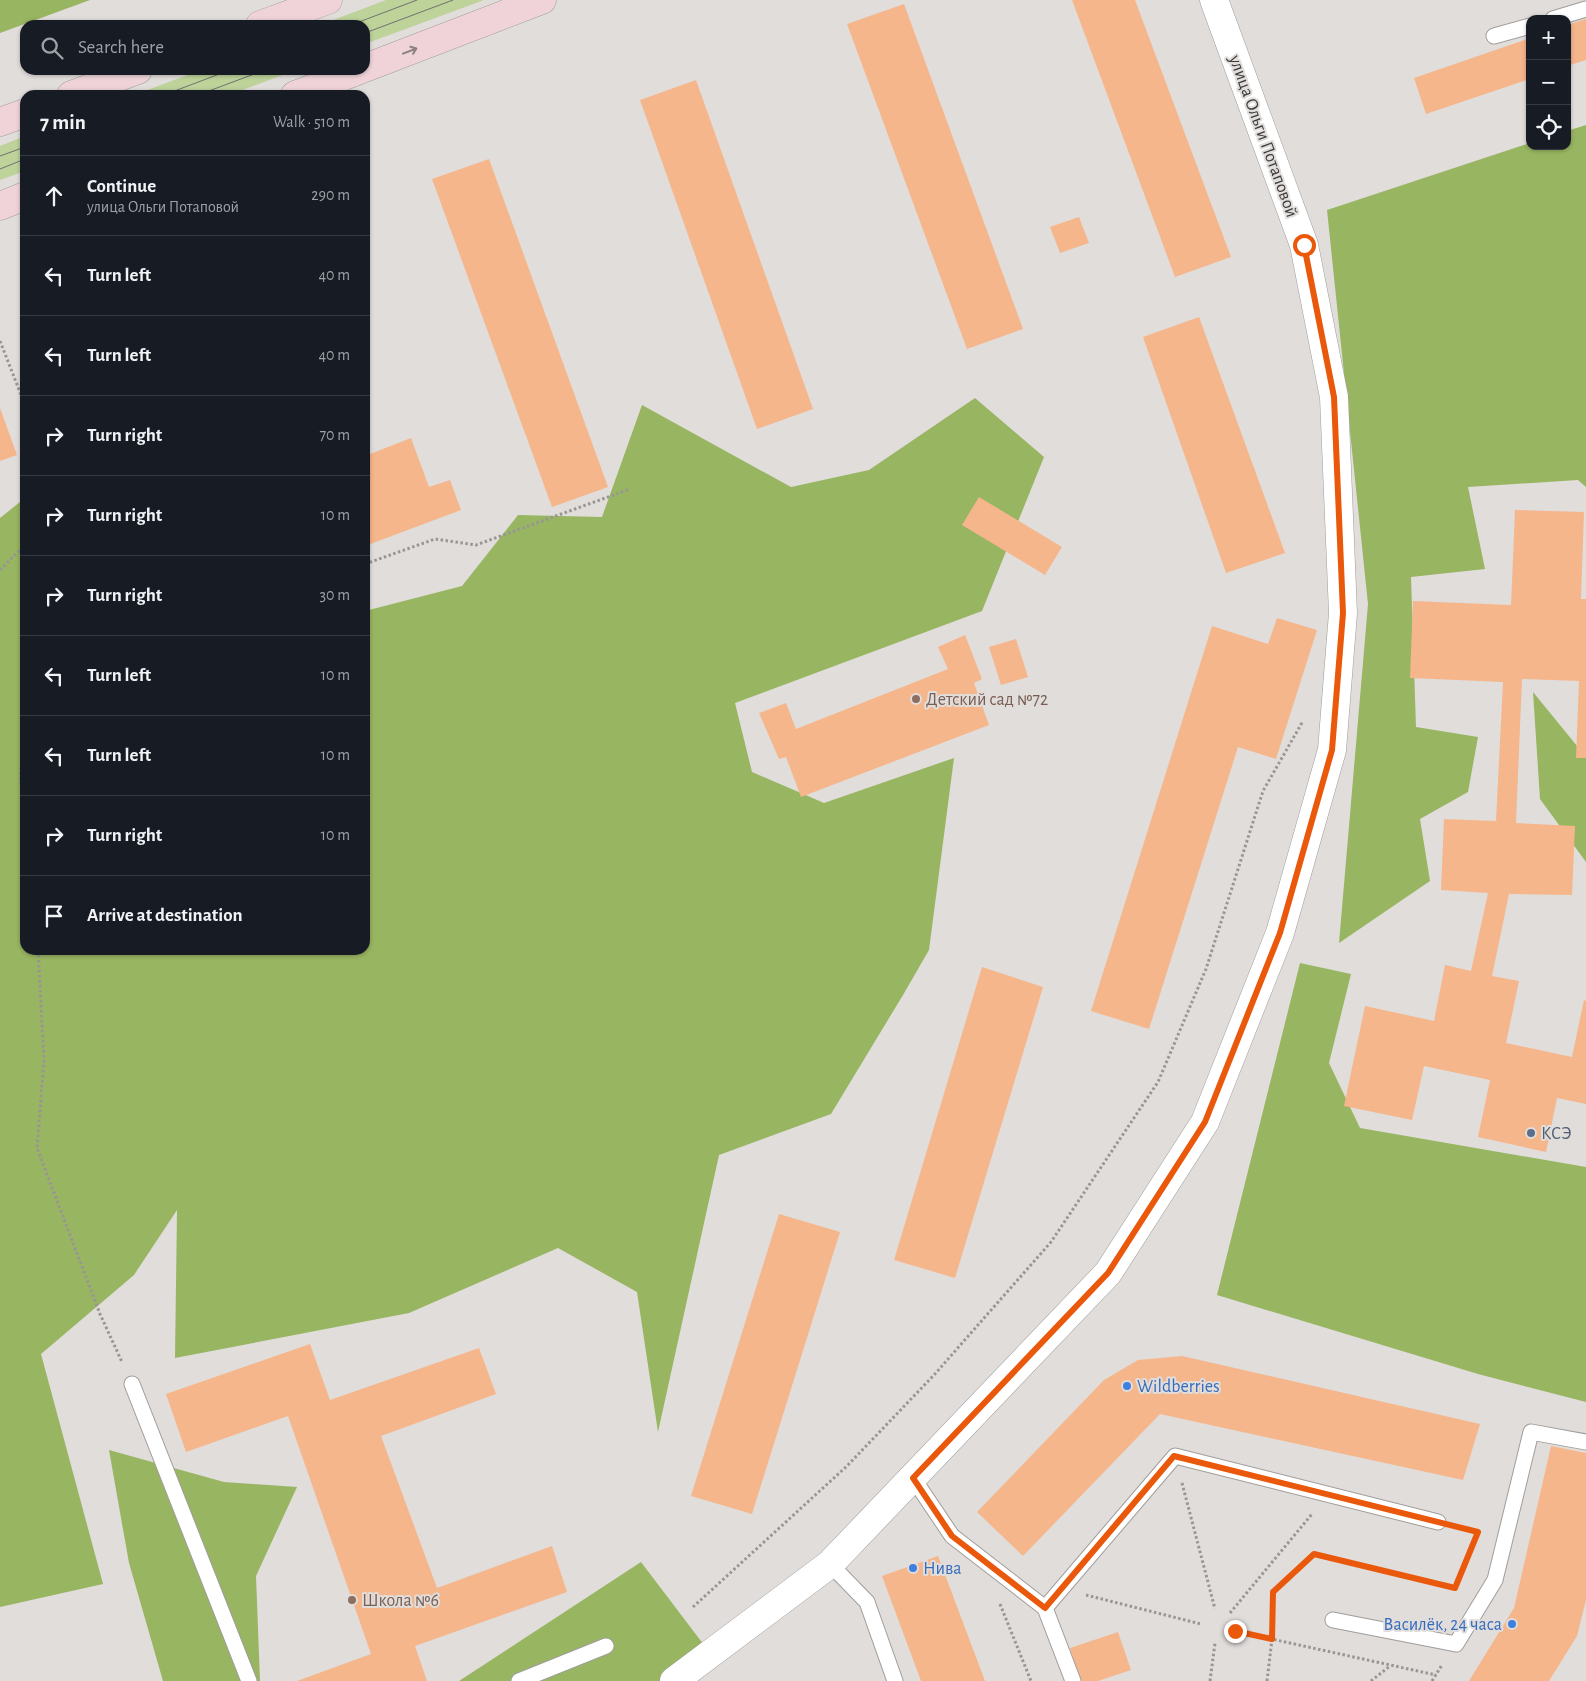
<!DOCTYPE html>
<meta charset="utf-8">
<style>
body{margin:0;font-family:"Alegreya Sans",sans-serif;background:#20242c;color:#f1f3f6}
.controls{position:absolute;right:15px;top:15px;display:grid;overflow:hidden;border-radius:10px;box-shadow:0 1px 4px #0004}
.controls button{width:45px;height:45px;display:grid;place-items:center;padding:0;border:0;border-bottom:1px solid #363941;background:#171b24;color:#f1f3f6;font:25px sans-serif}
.stop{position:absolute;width:15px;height:15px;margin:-11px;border:4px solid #ea580c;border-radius:50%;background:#fff}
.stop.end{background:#ea580c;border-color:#fff;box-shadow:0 1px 5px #0008}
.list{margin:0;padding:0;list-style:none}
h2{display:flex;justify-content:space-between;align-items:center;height:65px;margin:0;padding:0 20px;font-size:21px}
h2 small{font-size:16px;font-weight:400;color:#9ea1a6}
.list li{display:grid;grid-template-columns:32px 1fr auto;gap:15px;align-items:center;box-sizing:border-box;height:80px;padding:0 20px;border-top:1px solid #363941}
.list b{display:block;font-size:19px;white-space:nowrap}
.list p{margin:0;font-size:16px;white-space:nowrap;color:#9ea1a6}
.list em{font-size:16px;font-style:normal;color:#9ea1a6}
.icon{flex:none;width:28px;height:28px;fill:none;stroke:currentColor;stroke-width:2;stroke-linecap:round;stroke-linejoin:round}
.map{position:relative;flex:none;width:1586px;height:1681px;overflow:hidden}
.search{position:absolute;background:#171b24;box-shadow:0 1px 4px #0004;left:20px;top:20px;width:350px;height:55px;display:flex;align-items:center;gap:12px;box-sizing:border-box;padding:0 18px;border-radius:15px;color:#9ea1a6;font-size:19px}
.panel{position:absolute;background:#171b24;box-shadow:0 1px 4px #0004;left:20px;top:90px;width:350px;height:865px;border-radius:15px}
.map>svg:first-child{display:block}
.green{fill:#bdd39a}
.forest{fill:#98b561}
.building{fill:#f5b68c}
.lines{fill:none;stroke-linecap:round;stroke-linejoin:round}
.service-casing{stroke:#a09d9b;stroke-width:17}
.minor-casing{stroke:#a09d9b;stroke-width:29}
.secondary-casing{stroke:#a09d9b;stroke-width:29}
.path{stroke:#989694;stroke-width:3;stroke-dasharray:2.5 2.5;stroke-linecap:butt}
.service{stroke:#fff;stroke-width:15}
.minor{stroke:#fff;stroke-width:28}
.secondary{stroke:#efd3d9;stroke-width:28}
.tram{stroke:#72706f;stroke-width:1}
.oneway{stroke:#8d8082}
.route{stroke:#ea580c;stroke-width:6}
.education-dot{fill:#8d6e63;stroke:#e1dddb;stroke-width:2}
.service-dot{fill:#5c6f8a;stroke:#e1dddb;stroke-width:2}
.shop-dot{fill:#3f7fe0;stroke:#e1dddb;stroke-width:2}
.labels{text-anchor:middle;stroke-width:4;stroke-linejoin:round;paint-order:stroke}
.street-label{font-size:18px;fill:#3d3c3b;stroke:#e1dddb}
.education-label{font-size:18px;fill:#785e54;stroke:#e1dddb;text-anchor:start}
.service-label{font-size:18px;fill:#4e5e75;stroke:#e1dddb;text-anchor:start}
.shop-label{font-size:18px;fill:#366cbe;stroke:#e1dddb;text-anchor:start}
</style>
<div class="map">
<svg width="1586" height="1681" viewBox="0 0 1586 1681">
<rect width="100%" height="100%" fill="#e1dddb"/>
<path class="green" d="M386 0H484L365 44V25H320Z
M201 70H296L229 95H134Z
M25 136V171L0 180V146Z"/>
<path class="forest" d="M0 0H90L0 33Z
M1586 125V487L1578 480 1468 487 1485 569 1411 577 1416 727 1478 737 1468 792 1420 819 1430 881 1339 943 1368 604 1327 210 1530 143V146H1567V131Z
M975 398 1044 457 982 611 735 703 752 772 824 803 954 758 929 950 903 995 831 1114 719 1155 658 1432 637 1292 558 1248 409 1313 175 1358 177 1210 134 1275 41 1354 103 1584 0 1607V518L25 498V950H365V611L462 586 518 515 602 517 642 405 791 487 869 470Z
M1533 692 1586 757V862L1540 799Z
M1300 963 1351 974 1329 1063 1360 1128 1586 1167V1402L1478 1374 1217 1295Z
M109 1450 224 1482 297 1487 256 1576 260 1681H163L129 1563Z
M641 1562 710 1653 663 1681H459Z"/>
<path class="building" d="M1072 0H1135L1231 257 1175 277Z
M904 4 1023 329 967 349 847 24Z
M1586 19V60L1567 66V25Z
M1530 38V79L1426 114 1414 78Z
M696 80 813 409 757 429 640 100Z
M489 159 608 487 552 507 432 179Z
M1079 217 1089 243 1060 253 1050 227Z
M1199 317 1285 553 1226 573 1143 337Z
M0 408 17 455 0 461Z
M411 438 429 487 450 480 461 510 365 546V456Z
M979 497 1062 547 1045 575 962 525Z
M1515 510 1584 512 1581 599H1586V758H1576L1579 681 1522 679 1516 823 1575 826 1572 895 1509 894 1492 976 1519 981 1506 1043 1572 1057 1584 1000 1586 1001V1104L1557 1098 1546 1152 1478 1137 1490 1080 1424 1066 1412 1120 1344 1106 1365 1006 1434 1021 1445 965 1471 971 1488 893 1441 890 1444 819 1496 821 1503 682 1410 678 1413 601 1511 605Z
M1277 618 1317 630 1276 759 1238 747 1149 1029 1091 1011 1212 626 1268 644Z
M965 635 982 679 974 683 989 725 801 797 786 757 779 759 759 713 786 703 796 729 948 669 938 647Z
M1016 639 1028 677 1001 685 989 647Z
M982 967 1043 987 955 1278 894 1260Z
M779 1214 840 1232 752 1514 691 1496Z
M310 1344 330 1400 479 1348 496 1394 381 1436 437 1588 552 1546 567 1592 415 1646 427 1681H297L371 1654 288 1416 186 1452 166 1394Z
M1182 1356 1480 1424 1463 1480 1160 1414 1023 1556 977 1512 1104 1380 1138 1360Z
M1551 1446 1586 1453V1600L1577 1636 1549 1681H1469L1514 1608Z
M938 1556 985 1681H921L882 1576Z
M1118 1632 1131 1670 1098 1681H1080L1070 1648Z"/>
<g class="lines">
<defs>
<path id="service" d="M1553 19 1586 9
M1494 36 1530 26
M132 1384 249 1681
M913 1478 952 1536 1045 1608 1175 1456 1438 1522
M830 1564 867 1602 895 1681
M1045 1608 1073 1681
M1333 1620 1456 1644 1495 1580 1531 1432 1586 1442
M519 1681 606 1646"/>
<path id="minor" d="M674 1681 830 1564 1108 1273 1205 1122 1280 933 1332 750 1343 613 1334 397 1304 245 1214 0"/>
<path id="secondary" d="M260 25 328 0
M365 68 542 0
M71 95 138 70
M295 95 360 70
M0 122 25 113
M0 206 25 196"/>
</defs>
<use href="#service" class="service-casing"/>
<use href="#minor" class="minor-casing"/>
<use href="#secondary" class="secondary-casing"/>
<path class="path" d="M0 341 25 405
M365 564 435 539 476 545 630 489
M0 570 25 545
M25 722 20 777 25 823
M38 950 44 1060 37 1148 100 1314 122 1362
M1182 1483 1215 1609
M1086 1595 1201 1624
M1000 1604 1031 1681
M693 1607 847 1466 934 1375 1051 1242 1158 1082 1206 969 1263 791 1303 721
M1230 1613 1312 1514
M1235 1631 1436 1675
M1210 1681 1215 1643
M1267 1681 1272 1639 1273 1592 1314 1554 1455 1588 1478 1532 1460 1527
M1371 1681 1390 1666
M1432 1681 1442 1665"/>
<use href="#service" class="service"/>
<use href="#minor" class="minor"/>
<use href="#secondary" class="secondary"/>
<path class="tram" d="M351 25 417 0
M365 33 453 0
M164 95 230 70
M198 95 265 70
M0 156 25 147
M0 169 25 159"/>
</g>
<defs><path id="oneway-shaft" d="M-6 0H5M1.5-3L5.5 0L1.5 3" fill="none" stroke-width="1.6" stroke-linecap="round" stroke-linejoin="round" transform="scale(1.25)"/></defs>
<use class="oneway" href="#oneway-shaft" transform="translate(410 51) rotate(-21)"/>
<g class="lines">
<path class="route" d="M1235 1631 1272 1639 1273 1592 1314 1554 1455 1588 1478 1532 1174 1456 1045 1608 952 1536 913 1478 1108 1273 1205 1122 1280 933 1332 750 1343 613 1334 397 1304 245"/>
</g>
<g class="education-dot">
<circle cx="916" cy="699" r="5"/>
<circle cx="352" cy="1600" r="5"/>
</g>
<circle class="service-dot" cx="1531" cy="1133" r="5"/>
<g class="shop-dot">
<circle cx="1127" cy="1386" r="5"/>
<circle cx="913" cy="1568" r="5"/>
<circle cx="1512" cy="1624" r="5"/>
</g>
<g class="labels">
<g class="street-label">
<text transform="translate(1264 136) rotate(70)" y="6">улица Ольги Потаповой</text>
</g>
<g class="education-label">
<text x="926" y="705">Детский сад №72</text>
<text x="362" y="1606">Школа №6</text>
</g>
<g class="service-label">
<text x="1541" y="1139">КСЭ</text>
</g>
<g class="shop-label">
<text x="1137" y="1392">Wildberries</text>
<text x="923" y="1574">Нива</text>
<text x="1502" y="1630" text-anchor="end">Василёк, 24 часа</text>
</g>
</g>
</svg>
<div class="controls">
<button>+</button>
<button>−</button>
<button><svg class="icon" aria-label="locate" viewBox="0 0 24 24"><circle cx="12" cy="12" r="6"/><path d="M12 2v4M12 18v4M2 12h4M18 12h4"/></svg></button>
</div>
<div class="stop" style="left:1304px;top:245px"></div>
<div class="stop end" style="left:1235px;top:1631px"></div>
<div class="search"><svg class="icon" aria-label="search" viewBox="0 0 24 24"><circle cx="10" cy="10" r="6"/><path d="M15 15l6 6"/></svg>Search here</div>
<section class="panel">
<h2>7 min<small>Walk · 510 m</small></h2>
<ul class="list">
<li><svg class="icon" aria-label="ahead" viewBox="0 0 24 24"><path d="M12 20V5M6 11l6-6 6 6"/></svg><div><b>Continue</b><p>улица Ольги Потаповой</p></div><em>290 m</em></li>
<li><svg class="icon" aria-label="left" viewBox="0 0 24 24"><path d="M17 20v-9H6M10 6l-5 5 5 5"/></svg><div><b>Turn left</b></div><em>40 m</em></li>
<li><svg class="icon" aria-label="left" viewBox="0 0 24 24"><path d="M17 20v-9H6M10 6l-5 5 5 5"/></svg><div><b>Turn left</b></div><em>40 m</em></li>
<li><svg class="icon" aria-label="right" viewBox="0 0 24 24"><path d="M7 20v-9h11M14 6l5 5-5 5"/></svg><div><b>Turn right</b></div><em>70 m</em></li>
<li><svg class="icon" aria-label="right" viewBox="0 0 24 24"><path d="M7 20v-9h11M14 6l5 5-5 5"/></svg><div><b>Turn right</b></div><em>10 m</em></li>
<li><svg class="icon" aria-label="right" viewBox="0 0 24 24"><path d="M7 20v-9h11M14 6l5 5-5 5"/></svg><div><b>Turn right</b></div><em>30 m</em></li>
<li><svg class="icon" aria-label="left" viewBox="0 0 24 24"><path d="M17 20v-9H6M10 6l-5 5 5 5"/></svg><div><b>Turn left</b></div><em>10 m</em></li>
<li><svg class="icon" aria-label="left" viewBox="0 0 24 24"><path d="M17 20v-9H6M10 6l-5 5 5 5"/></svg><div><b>Turn left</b></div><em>10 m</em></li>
<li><svg class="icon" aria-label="right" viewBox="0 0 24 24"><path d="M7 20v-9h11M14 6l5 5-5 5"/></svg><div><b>Turn right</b></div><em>10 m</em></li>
<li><svg class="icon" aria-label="arrive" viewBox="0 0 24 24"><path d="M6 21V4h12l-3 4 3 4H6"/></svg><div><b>Arrive at destination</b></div></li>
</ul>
</section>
</div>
